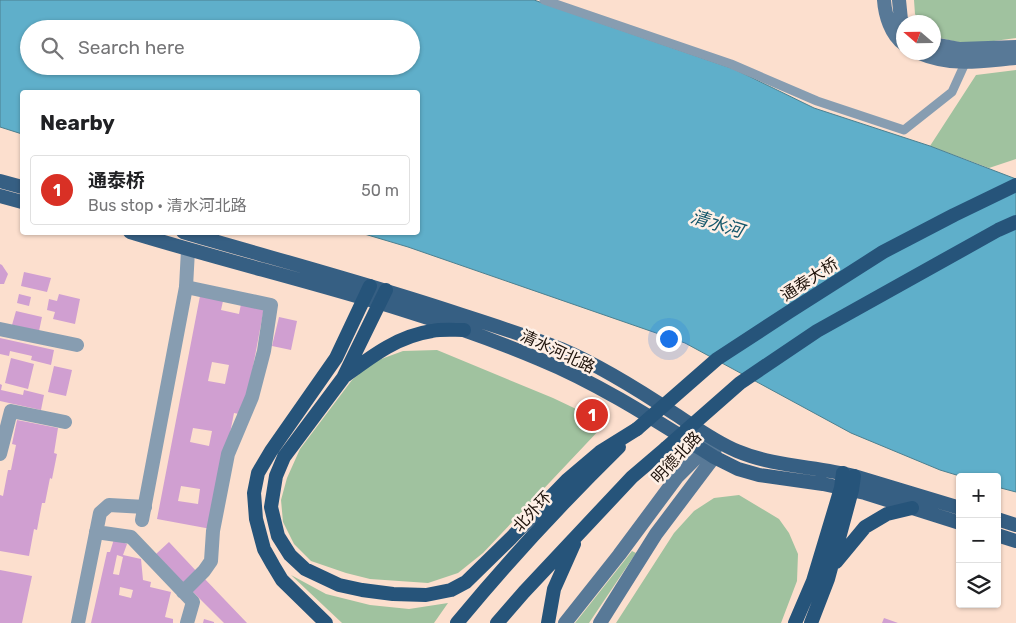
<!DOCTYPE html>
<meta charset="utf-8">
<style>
body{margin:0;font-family:Rubik,"Noto Sans SC",sans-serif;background:#f2f2f2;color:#202124}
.controls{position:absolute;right:15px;bottom:15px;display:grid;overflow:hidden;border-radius:5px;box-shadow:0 1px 4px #0004}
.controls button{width:45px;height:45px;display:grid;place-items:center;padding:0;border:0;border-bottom:1px solid #e0e0e0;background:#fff;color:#202124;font:25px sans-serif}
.compass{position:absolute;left:896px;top:15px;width:45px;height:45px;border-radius:50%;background:#fff;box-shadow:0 1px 4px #0004;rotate:290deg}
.you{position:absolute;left:668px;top:338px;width:18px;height:18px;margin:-12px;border:4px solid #fff;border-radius:50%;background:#1a73e8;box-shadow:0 0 0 8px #1a73e833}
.badge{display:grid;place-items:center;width:32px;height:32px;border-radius:50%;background:#d93025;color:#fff;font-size:16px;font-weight:700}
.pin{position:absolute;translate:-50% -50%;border:2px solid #fff;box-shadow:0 1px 5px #0006}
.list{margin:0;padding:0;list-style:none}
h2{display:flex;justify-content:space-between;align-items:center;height:65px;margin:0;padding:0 20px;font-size:21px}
h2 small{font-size:16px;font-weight:400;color:#757577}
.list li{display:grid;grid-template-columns:32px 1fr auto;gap:15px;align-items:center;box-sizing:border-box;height:70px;margin:0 10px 10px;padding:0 10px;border:1px solid #e0e0e0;border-radius:5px}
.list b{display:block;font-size:19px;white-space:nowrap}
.list p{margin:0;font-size:16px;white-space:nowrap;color:#757577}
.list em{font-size:16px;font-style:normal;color:#757577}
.icon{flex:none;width:28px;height:28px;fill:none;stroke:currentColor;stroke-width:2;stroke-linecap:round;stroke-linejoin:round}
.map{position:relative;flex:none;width:1016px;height:623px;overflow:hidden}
.search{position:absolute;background:#fff;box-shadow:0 1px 4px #0004;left:20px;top:20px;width:400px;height:55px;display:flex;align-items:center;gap:12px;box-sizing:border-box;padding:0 18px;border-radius:28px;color:#757577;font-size:19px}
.panel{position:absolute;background:#fff;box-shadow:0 1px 4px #0004;left:20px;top:90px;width:400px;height:145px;border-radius:5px}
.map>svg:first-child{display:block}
.green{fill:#a0c29f}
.water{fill:#5fafca;stroke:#4c8090;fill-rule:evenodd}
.building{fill:#d09fd1;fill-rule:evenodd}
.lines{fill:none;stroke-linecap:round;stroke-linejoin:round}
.service{stroke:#879db1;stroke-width:9}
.pedestrian{stroke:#879db1;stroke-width:14}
.tertiary{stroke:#879db1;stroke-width:14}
.secondary{stroke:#587997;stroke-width:14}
.primary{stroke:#365f83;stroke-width:14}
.trunk{stroke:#26547a;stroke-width:14}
.trunk-bridge{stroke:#26547a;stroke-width:14}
.labels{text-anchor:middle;stroke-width:5;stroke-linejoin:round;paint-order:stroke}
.street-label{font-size:16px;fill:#1e120a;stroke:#fef0e7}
.water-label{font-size:18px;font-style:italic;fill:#15576b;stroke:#fef0e7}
</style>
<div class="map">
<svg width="1016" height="623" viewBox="0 0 1016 623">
<rect width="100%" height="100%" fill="#fcdfce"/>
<path class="green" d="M914 0H1016V38C989 42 958 47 934 35V22H920L915 14Z
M1016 70V159L989 168 930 146 976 75Z
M437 350 553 398 593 417 602 427 483 553 458 573 428 583 370 579 346 573 311 561 294 544 283 522 281 500 287 478 300 449 352 380 373 362 403 351Z
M739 495 779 519 789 533 798 554 797 581 781 623H616L674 533 694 511 714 498Z
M632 551 636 553 589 623H575Z
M291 575 326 594 370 605 409 609 448 603 434 623H342Z"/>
<path class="water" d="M0 0H534L734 69 814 108 930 146 1016 179V492L997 487V477H963L940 470 851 433 685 343 408 247 361 233 418 232V92H22V134L0 127ZM29 29H411V66H29Z"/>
<path class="building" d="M0 264 2 265 8 274 4 284H0Z
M24 272 51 278 47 292 21 286Z
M19 294 31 297 29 306 17 303Z
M59 294 80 299 75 324 53 319 55 312 47 310 49 299 57 301Z
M200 296 223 301 221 310 239 314 241 304 264 308 244 415 234 413 211 529 157 519ZM212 362 229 365 225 384 208 381ZM193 428 212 431 209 446 190 442ZM181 486 200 489 198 504 178 501Z
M16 311 42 317 39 331 12 325Z
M279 317 297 321 291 350 272 346Z
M0 338 54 350 51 365 31 360 32 356 10 351 9 356 0 354Z
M11 358 34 364 28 389 5 383Z
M54 366 72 370 66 396 48 392Z
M0 384 2 385 1 390 23 395 24 390 44 395 41 410 0 401Z
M17 420 58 428 54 453 57 454 52 479 50 478 45 503H42L37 530 34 529 29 556 0 551V495L3 496 8 470H11L16 445 12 444Z
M114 539 127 544 123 555 141 559 143 580 151 582 150 587 171 592 165 617 173 619V623H91L107 552H110ZM117 555 123 557 119 575 113 574ZM120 587 133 590 131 598 119 595Z
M169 542 199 574 186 586 156 554Z
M0 570 32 576 22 623H0Z
M202 576 247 623H224L189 588Z
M884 618 898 623H882Z
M204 619 214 622V623H203Z"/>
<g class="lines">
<path class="service" d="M544 0 731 64 817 101 904 130 952 92 967 59"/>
<path class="pedestrian" d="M0 329 77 345
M0 454 11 411 65 422
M96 532 131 537 193 602 187 623
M183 592 204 571 211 561 213 531 228 454 252 397 264 351 271 305 186 287
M78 623 100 513 109 505 145 507"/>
<path class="tertiary" d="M142 520 186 287 188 250"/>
<path class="secondary" d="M884 0C885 15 891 35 904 44
M899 0 901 20 904 23
M934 44 960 49 1016 47
M917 52C952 67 980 61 1016 58
M565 623 619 555 677 477 711 443
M600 623 656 534 714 457 715 445"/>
<path class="primary" d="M0 181 22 187
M0 196 22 202
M130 232C267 274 407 303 539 359 600 384 658 422 714 457L738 469 759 475 823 484 865 493 960 523
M183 232C278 260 374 285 468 317 499 327 530 337 561 349 601 366 639 390 675 414 695 427 715 442 737 451 775 467 815 466 854 476L960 508
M997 519 1016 525
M997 535 1016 541"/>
<path class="trunk" d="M386 290 343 378 284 457 276 476 271 507 278 536 290 555 305 569 339 585 362 590 393 594 426 595 451 590 466 582 511 538 567 480 600 452 637 429
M345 376C372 356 398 336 432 331 442 329 453 330 464 330
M836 562 865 527 887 514 912 508
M326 623 282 580 273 565 264 549 256 519 254 493 258 473 271 451 336 358 370 286
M457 623C508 561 562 503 619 447
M497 623 524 592 632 477 666 448
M548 623 554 589 574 544
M795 623 813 581 841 488 843 473
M811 623 828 579 852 490 854 476"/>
<path class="trunk-bridge" d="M637 429 717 359 789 312 883 252 954 215 1016 185
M666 448 740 383 817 331 998 230 1016 222"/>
</g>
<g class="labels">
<g class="street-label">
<text transform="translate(809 279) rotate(-33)" y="6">通泰大桥</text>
<text transform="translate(558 351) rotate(25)" y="6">清水河北路</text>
<text transform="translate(676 457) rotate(-47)" y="6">明德北路</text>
<text transform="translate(532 511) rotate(-47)" y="6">北外环</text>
</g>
<g class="water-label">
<text transform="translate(717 224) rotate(17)" y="6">清水河</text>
</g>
</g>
</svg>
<div class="controls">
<button>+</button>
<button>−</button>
<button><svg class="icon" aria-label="layers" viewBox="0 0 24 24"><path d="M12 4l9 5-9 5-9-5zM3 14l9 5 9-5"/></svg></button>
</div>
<svg class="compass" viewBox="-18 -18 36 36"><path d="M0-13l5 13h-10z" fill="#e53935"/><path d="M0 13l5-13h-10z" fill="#757577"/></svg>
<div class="you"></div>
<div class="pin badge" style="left:592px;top:415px">1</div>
<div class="search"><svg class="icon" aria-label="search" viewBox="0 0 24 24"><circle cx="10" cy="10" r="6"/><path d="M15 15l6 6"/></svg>Search here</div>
<section class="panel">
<h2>Nearby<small></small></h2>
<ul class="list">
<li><span class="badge">1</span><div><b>通泰桥</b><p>Bus stop · 清水河北路</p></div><em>50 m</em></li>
</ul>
</section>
</div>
